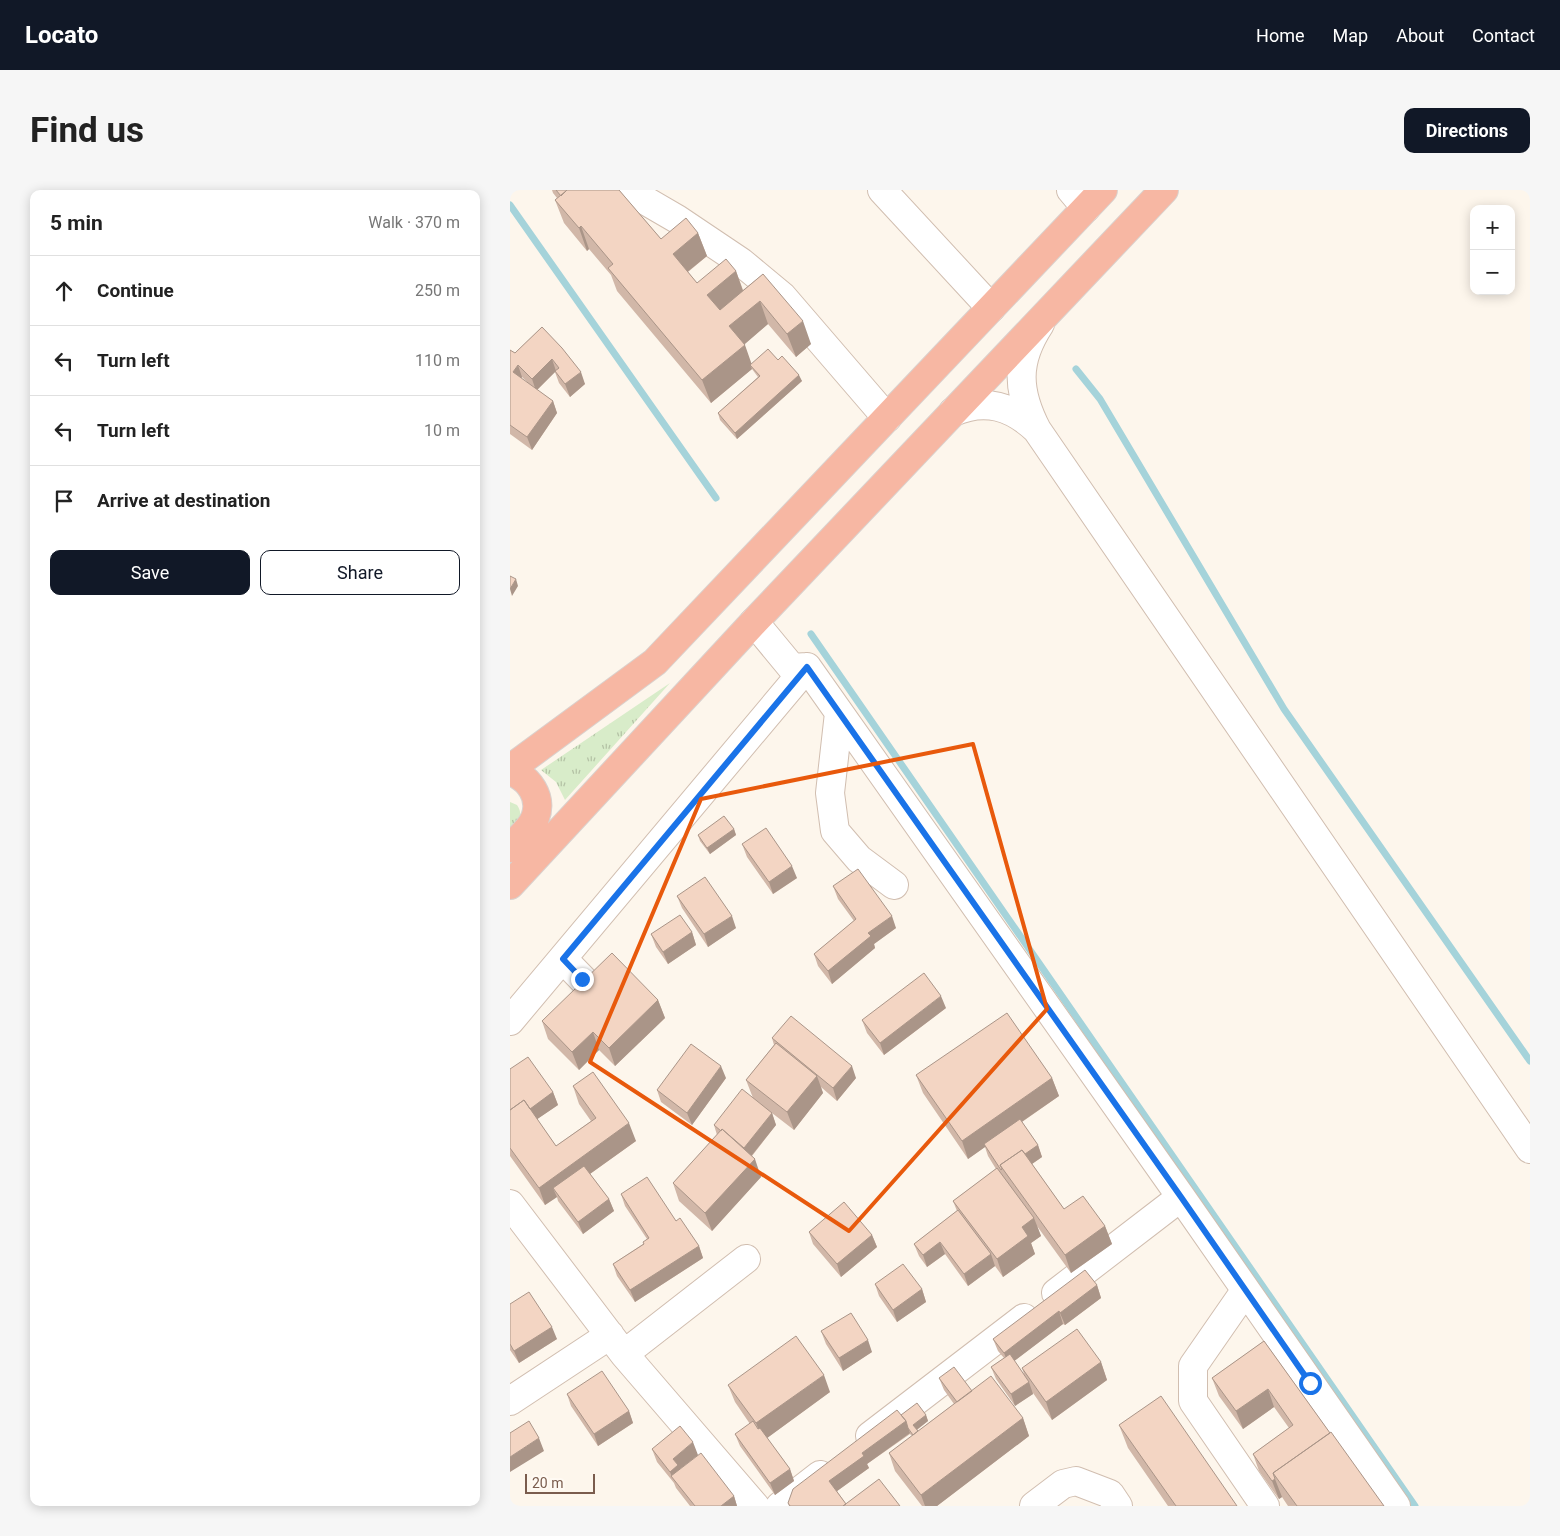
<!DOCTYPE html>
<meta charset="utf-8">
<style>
body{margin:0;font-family:Roboto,sans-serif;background:#f6f6f6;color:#222}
.controls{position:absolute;right:15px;top:15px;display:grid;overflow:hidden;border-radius:10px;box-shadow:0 2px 12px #0003}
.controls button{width:45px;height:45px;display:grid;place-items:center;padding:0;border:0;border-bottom:1px solid #e0e0e0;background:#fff;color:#222;font:25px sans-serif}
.scale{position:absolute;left:15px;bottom:12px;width:70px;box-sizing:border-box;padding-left:5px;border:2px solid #7a5c4d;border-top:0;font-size:14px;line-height:18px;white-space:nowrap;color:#7a5c4d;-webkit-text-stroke:4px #fffaf3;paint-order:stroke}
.stop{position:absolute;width:15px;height:15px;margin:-11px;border:4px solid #1a73e8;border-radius:50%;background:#fff}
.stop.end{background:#1a73e8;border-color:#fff;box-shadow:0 1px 5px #0008}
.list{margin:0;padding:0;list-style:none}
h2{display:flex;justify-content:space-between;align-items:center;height:65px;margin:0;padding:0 20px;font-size:21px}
h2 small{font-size:16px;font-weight:400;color:#767676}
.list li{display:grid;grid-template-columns:32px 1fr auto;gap:15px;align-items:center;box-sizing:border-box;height:70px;padding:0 20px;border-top:1px solid #e0e0e0}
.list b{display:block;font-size:19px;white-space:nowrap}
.list em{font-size:16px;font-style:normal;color:#767676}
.actions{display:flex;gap:10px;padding:15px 20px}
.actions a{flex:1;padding:11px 0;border:1px solid #111827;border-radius:10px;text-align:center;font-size:18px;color:#111827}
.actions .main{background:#111827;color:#fff}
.icon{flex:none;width:28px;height:28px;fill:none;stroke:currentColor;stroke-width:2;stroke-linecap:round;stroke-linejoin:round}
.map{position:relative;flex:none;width:1020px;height:1316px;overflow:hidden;border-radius:10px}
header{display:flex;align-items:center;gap:30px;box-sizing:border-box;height:70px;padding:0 25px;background:#111827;color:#fff}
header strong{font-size:24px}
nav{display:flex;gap:28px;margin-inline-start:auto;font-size:18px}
.intro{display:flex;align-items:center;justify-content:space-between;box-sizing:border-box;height:120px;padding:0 30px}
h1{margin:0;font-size:35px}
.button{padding:12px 22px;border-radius:10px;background:#111827;color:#fff;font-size:18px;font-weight:700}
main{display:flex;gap:30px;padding:0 30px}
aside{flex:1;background:#fff;border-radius:10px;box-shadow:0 2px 12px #0003}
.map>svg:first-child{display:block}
.grass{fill:url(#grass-tufts)}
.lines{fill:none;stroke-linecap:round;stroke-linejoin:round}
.stream{stroke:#a5d3da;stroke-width:7}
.minor-casing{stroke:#d1beb0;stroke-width:30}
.highway-casing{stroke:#dad1cd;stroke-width:30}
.minor{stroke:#fff;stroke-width:28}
.highway{stroke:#f7b7a3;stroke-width:28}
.wall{fill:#d1b7a8;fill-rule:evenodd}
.shaded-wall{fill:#aa9588}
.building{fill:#f3d5c3;stroke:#aa9588}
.route{stroke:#1a73e8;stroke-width:6}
.marked{fill:none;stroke:#e8590c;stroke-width:4;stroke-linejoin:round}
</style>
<header>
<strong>Locato</strong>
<nav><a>Home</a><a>Map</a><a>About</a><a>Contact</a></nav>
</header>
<div class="intro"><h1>Find us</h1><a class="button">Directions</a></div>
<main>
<aside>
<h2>5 min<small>Walk · 370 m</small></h2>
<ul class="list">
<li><svg class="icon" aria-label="ahead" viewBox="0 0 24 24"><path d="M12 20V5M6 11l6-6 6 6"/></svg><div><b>Continue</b></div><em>250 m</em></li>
<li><svg class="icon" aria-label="left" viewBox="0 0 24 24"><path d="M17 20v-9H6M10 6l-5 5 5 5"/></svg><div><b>Turn left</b></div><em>110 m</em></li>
<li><svg class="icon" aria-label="left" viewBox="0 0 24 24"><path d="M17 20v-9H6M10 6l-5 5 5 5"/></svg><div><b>Turn left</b></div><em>10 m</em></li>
<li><svg class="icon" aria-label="arrive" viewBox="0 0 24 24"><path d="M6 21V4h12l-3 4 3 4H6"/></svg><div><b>Arrive at destination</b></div></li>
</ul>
<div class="actions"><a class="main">Save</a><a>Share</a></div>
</aside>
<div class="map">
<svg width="1020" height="1316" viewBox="0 0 1020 1316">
<defs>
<pattern id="grass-tufts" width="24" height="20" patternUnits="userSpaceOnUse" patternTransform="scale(1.25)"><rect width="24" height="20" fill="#d8ecc9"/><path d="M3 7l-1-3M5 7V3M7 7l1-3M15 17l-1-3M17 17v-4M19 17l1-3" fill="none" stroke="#b4c2a5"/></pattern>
</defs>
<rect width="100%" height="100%" fill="#fdf6ec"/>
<path class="grass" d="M160 493 55 610 46 592 31 580Z
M0 612 7 615C15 627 7 633 0 643Z"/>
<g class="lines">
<path class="stream" d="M0 15 206 308
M566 179 590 209 774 519 1020 871
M301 444 905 1316"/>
<defs>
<path id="minor" d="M117 0 167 29 231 72 272 106 377 228
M372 0 481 118
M561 0 576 18
M530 134C505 172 507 201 527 240L1020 959
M443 222C475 208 502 216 527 240
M244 432 282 478 297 477
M297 477 671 1007 886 1316
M329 523 320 603 325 641 349 669 384 695
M53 769 82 799
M0 831 297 477
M0 1014 114 1164 245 1316
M735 1101 683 1176V1211L755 1316
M546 1103 671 1007
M114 1164 236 1069
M0 1211 100 1145
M360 1246 514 1128
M270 1316 310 1285
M524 1316 553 1294 566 1291 600 1304 608 1316"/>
<path id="highway" d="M0 579 145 472 593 0
M0 581C19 588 33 607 25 628 21 639 8 649 0 658
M0 695 244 432 654 0"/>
</defs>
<use href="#minor" class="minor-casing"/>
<use href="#highway" class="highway-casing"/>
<use href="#minor" class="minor"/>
<use href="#highway" class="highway"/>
</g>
<path class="wall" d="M42 0H109L151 49 188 43 197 66 178 82 187 93 226 81 233 100 253 84 301 154 286 167 258 134 234 154 241 174 268 170 292 191 227 249 210 230 208 223 248 187 242 179 201 213 107 101 101 85 79 59 77 61 54 33 45 10 47 8 43 3Z
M32 137 75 194 60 207 49 193 45 182 27 200 43 211 47 223 22 260 0 244V160L5 163ZM12 187 20 195 11 189Z
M224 639 226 645 200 664 190 651 188 645Z
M232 654 287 688 263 704 237 667Z
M323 696 386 738 364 754 365 758 322 794 308 776 304 764 344 731 328 709Z
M167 706 226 738 198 757 172 718Z
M182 742 186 755 158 774 146 757 141 744Z
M148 810 155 828 105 876 89 860 69 880 38 849 32 831Z
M436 818 374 865 357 843 352 830Z
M262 848 346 888 327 911 311 897 313 903 284 940 262 923 266 935 242 966 251 987 202 1041 169 1011 163 993 207 945 204 935 243 908 236 890 264 855Z
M0 879 43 902 48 915 27 929 46 956 81 931 69 914 63 896 126 951 80 984 99 1009 104 1021 73 1044 48 1011 47 1007 35 1015 0 966Z
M406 885 542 888 549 906 512 932 528 955 532 967 522 974 554 1019 595 1036 602 1054 561 1083 527 1036 531 1046 521 1053 525 1064 493 1087 485 1076 458 1096 435 1064 417 1077 409 1066 404 1054 447 1021 443 1011 486 979 478 966 475 957 458 969 413 903Z
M216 888 182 935 151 912 147 900Z
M111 1004 166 1031 189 1056 193 1068 125 1112 107 1086 103 1074 133 1054 137 1049 115 1016Z
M299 1042 362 1045 367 1057 331 1087 303 1054Z
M365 1094 412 1099 416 1112 387 1132 369 1106Z
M587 1095 591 1108 555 1135 553 1134 504 1171 514 1184 512 1178 591 1172 597 1190 542 1230 523 1203V1204L505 1216 486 1189 481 1177 494 1168 488 1161 483 1149Z
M0 1114 47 1149 9 1173 0 1160Z
M311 1141 362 1162 333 1181 316 1154Z
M754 1151 820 1243 874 1316H778L772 1307 769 1309 749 1281 743 1264 779 1238 764 1217 733 1239 709 1206 702 1188Z
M429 1188 462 1201 513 1228 519 1246 427 1316H412L385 1281 379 1263 402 1246 400 1244 357 1274 359 1278 327 1301 336 1314 390 1316H279L278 1313 391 1225H416L418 1231 407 1240 408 1241 444 1214 434 1200Z
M218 1195 320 1202 257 1248 280 1279 284 1291 265 1305 230 1256 225 1244 240 1234 225 1212Z
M57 1204 119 1221 123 1233 88 1256 61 1216Z
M609 1235 727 1316H658L618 1258Z
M142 1259 188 1265 170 1279 224 1306 227 1316H180L166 1298 164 1293 147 1272Z"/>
<path class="shaded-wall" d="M71 36 79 59 77 61 69 38Z
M188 43 197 66 171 87 163 64Z
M226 81 234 104 205 128 197 105Z
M250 111 258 134 228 160 219 136Z
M293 131 301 154 286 167 277 144Z
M235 155 243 178 240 175 242 179 201 213 192 190Z
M42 169 46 181 26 201 22 189Z
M8 175 12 187 7 195 3 182Z
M71 182 75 194 60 207 55 194Z
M289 185 292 191 227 249 225 243Z
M43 211 47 223 22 260 17 247Z
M6 389 8 396 2 406 0 399Z
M224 639 226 645 200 664 197 658Z
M282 676 287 688 263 704 259 692Z
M222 726 226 738 198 757 194 744Z
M382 726 386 738 364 754 365 758 322 794 318 781 358 743Z
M182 742 186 755 158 774 153 762Z
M431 806 436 818 374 865 370 853Z
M148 810 155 828 105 876 99 858Z
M83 842 89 860 69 880 62 862Z
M211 876 216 888 182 935 177 923Z
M342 876 346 888 327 911 323 898Z
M307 886 313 903 284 940 277 922Z
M542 888 549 906 475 957 474 954 475 957 458 969 452 951Z
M43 902 48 915 23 932 18 920Z
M262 923 266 935 238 970 234 958Z
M119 933 126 951 49 1006 43 998 47 1007 35 1015 29 998Z
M528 955 532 967 500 989 493 979Z
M245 969 251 987 202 1041 195 1023Z
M99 1009 104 1021 73 1044 68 1032Z
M524 1028 531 1046 521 1053 525 1064 493 1087 487 1069 512 1037Z
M595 1036 602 1054 561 1083 555 1065Z
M362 1045 367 1057 331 1087 327 1074Z
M430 1052 435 1064 417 1077 413 1065Z
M189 1056 193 1068 125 1112 120 1100Z
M481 1064 485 1076 458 1096 454 1084Z
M587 1095 591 1108 555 1135 550 1123Z
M412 1099 416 1112 387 1132 383 1120Z
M549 1121 553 1134 499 1175 494 1163Z
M42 1137 47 1149 9 1173 4 1161Z
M358 1150 362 1162 333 1181 329 1168Z
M591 1172 597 1190 542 1230 536 1212Z
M314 1185 320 1202 253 1251 246 1233Z
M519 1192 523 1204 505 1216 501 1204Z
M758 1199 764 1217 733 1239 726 1221Z
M119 1221 123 1233 88 1256 84 1244Z
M416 1225 418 1231 405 1241 403 1235Z
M513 1228 519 1246 427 1316H415L411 1305Z
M396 1231 400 1243 357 1274 359 1278 323 1304 319 1291 352 1263Z
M29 1248 34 1261 0 1282V1267Z
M183 1252 188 1265 170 1279 162 1287 160 1282 163 1269Z
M280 1279 284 1291 265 1305 260 1293Z
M765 1289 772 1307 769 1309 762 1291Z
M224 1306 227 1316H211Z"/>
<path class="building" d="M46 0H57L51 6Z
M57 0H109L151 49 176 28 188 43 163 64 187 93 216 69 226 81 197 105 210 120 253 84 293 131 277 144 250 111 219 136 235 155 192 190 98 78 103 74 71 36 69 38 45 10Z
M32 137 52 158 71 182 55 194 45 181 49 178 42 169 22 189 8 175 3 182 43 211 17 247 0 235V160L5 163Z
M258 159 268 170 272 166 289 185 225 243 208 223 250 186 240 175Z
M0 386 6 389 0 399Z
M214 626 224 639 197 658 188 645Z
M256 638 282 676 259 692 232 654Z
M348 679 382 726 358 743 361 746 318 781 304 764 346 729 323 696Z
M195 687 222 726 194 744 167 706Z
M170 725 182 742 153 762 141 744Z
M102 763 148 810 99 858 83 842 62 862 32 831Z
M414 783 431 806 370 853 352 830Z
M497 823 542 888 452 951 406 885Z
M281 826 342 876 323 898 262 848Z
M266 853 307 886 277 922 236 890Z
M181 854 211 876 177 923 147 900Z
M18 867 43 902 20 919 14 910 0 920V879Z
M83 882 119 933 29 998 0 958V920L14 910 46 956 86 928 63 896Z
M232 899 262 923 234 958 212 939 211 941 204 935Z
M510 929 528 955 515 964 512 960 490 975 492 979 491 980 474 954Z
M212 939 245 969 195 1023 163 993Z
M512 960 554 1019 573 1006 595 1036 555 1065 490 975Z
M74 976 99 1009 68 1032 43 998Z
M487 978 524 1028 512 1037 518 1046 487 1069 443 1011Z
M137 987 166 1031 170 1028 189 1056 120 1100 103 1074 134 1054 133 1052 139 1048 111 1004Z
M334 1012 362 1045 327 1074 299 1042Z
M448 1020 481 1064 454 1084 430 1052 413 1065 404 1054Z
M393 1074 412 1099 383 1120 365 1094Z
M575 1080 587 1095 550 1123 549 1121 494 1163 483 1149Z
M19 1102 42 1137 4 1161 0 1154V1114Z
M341 1123 358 1150 329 1168 311 1141Z
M567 1139 591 1172 536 1212 512 1178Z
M286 1146 314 1185 246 1233 218 1195Z
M754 1151 820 1243 763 1283 765 1289 762 1291 743 1264 783 1235 758 1199 726 1221 702 1188Z
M500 1164 519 1192 501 1204 481 1177Z
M444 1177 462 1201 447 1212 429 1188Z
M92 1181 119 1221 84 1244 57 1204Z
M481 1186 513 1228 411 1305 379 1263Z
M651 1206 727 1316H666L609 1235Z
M407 1213 416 1225 403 1235 408 1241 403 1245 398 1238 396 1231 391 1225Z
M387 1220 396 1231 352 1263 354 1266 319 1291 336 1314 333 1316H280L278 1313 283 1299Z
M19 1231 29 1248 0 1267V1243Z
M243 1231 248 1239 250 1238 280 1279 260 1293 225 1244Z
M170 1236 183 1252 163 1269 168 1275 160 1282 142 1259Z
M821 1242 874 1316H787L763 1283Z
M191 1263 224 1306 211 1316H185L161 1286Z
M369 1289 390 1316H333Z"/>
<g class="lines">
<path class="route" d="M72 789 53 769 297 477 671 1007 800 1193"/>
</g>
<path class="marked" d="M463 554 537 819 339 1041 80 872 191 609Z"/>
</svg>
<div class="controls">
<button>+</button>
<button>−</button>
</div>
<div class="scale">20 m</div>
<div class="stop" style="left:800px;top:1193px"></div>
<div class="stop end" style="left:72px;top:789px"></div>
</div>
</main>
